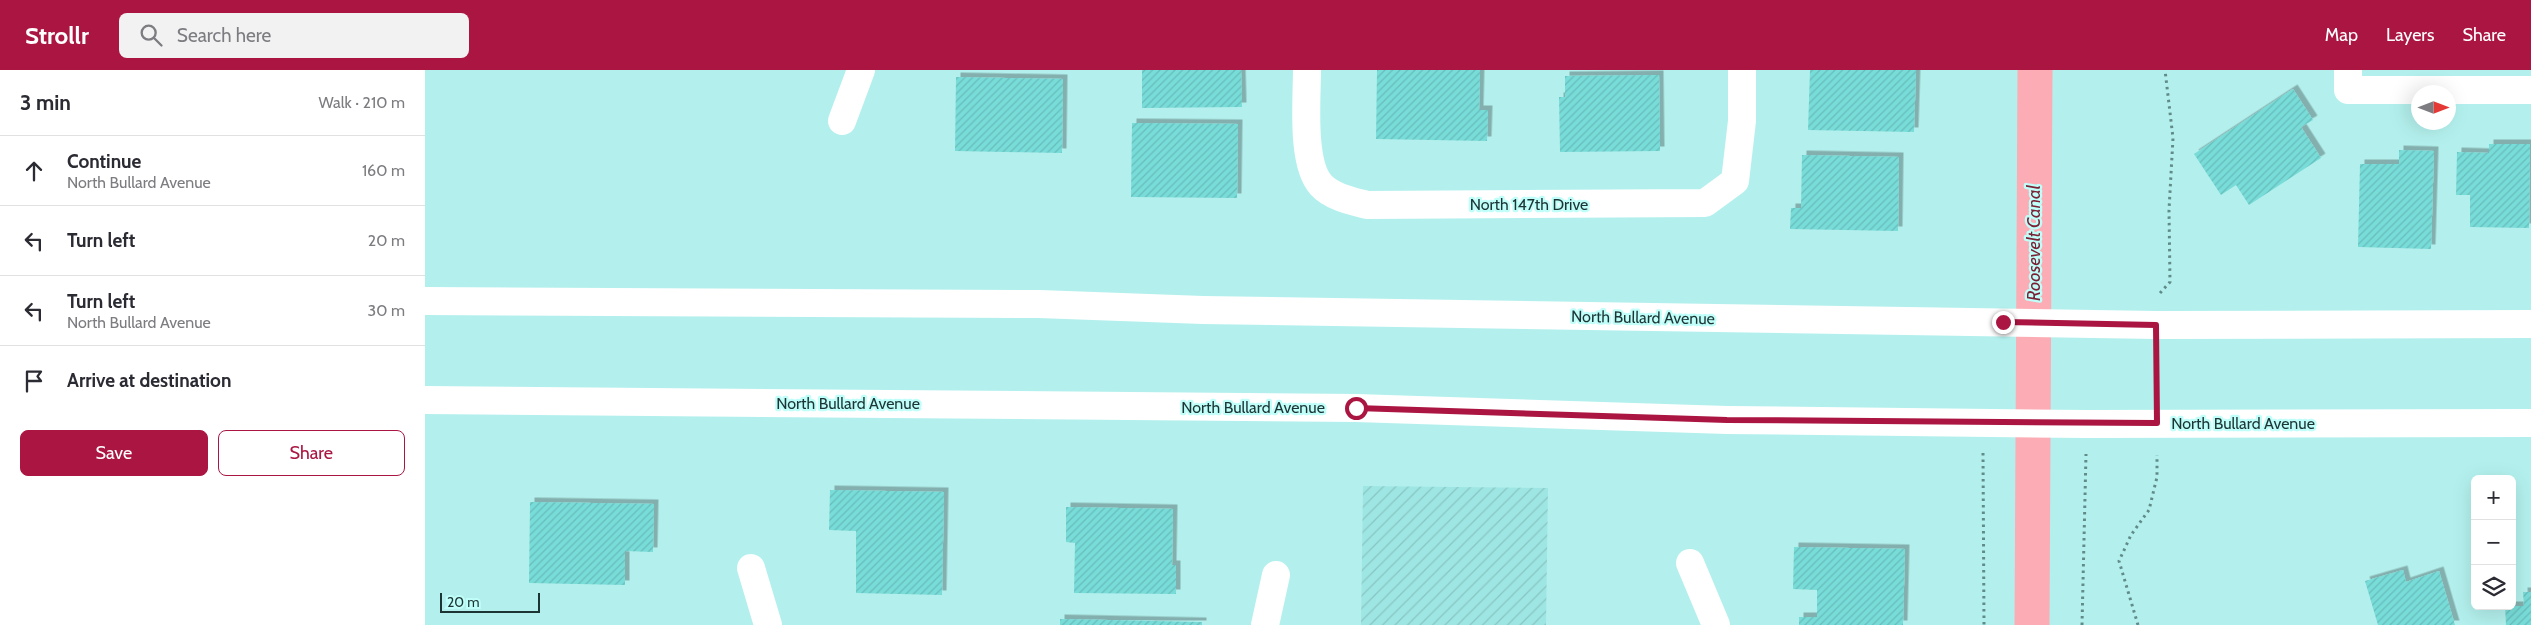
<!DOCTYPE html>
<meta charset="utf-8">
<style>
body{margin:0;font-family:Cabin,sans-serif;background:#f2f2f3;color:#2b2b33}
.controls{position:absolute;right:15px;bottom:15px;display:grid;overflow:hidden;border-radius:8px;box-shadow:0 5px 20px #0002}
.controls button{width:45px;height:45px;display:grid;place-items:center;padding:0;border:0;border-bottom:1px solid #e1e1e2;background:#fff;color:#2b2b33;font:25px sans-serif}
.compass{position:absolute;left:1986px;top:15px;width:45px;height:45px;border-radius:50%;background:#fff;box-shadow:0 5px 20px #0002;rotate:90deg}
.scale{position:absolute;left:15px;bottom:12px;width:100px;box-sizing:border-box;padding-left:5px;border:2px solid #1c3534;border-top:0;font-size:14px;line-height:18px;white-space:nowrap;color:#1c3534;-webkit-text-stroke:4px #c0fefa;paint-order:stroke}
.stop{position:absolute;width:15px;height:15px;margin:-11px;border:4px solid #aa1541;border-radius:50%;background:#fff}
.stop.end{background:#aa1541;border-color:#fff;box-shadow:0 1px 5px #0008}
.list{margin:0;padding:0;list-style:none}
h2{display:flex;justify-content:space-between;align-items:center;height:65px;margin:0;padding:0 20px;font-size:21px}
h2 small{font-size:16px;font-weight:400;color:#7c7c81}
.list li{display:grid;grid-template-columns:32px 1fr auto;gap:15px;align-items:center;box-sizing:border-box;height:70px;padding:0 20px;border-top:1px solid #e1e1e2}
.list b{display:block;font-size:19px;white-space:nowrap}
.list p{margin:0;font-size:16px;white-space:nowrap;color:#7c7c81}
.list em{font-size:16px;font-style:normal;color:#7c7c81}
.actions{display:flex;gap:10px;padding:15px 20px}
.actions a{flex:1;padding:11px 0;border:1px solid #aa1541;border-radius:8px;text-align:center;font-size:18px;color:#aa1541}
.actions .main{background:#aa1541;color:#fff}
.icon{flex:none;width:28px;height:28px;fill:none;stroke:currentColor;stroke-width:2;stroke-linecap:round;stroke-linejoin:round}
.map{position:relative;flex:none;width:2106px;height:555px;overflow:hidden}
header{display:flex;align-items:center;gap:30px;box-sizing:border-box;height:70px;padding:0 25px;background:#aa1541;color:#fff}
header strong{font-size:24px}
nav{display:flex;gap:28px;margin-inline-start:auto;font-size:18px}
.search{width:350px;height:45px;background:#f2f2f3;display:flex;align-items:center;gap:12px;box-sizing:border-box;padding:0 18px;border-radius:8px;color:#7c7c81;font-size:19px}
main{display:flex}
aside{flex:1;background:#fff}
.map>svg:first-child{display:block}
.industrial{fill:url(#industrial-furrows)}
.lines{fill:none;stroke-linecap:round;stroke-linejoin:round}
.canal{stroke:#fcacb5;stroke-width:35}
.building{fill:url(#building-hatch);filter:url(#shadow)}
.path{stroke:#618b89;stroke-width:3;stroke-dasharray:2.5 4;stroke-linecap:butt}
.minor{stroke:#fff;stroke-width:28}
.major{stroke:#fff;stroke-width:28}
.route{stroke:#aa1541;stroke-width:6}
.labels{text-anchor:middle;stroke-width:4.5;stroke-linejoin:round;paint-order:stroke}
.street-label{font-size:16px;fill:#1c3534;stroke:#c0fefa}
.water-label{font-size:18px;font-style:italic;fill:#7b2134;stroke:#c0fefa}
</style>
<header>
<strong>Strollr</strong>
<div class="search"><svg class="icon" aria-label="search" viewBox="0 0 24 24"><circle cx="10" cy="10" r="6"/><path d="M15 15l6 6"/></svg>Search here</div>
<nav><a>Map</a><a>Layers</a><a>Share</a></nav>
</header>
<main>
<aside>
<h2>3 min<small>Walk · 210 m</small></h2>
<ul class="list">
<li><svg class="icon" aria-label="ahead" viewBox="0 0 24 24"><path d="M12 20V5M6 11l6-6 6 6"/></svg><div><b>Continue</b><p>North Bullard Avenue</p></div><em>160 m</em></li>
<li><svg class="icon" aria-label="left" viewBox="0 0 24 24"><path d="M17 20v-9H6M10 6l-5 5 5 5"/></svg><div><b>Turn left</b></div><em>20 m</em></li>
<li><svg class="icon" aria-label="left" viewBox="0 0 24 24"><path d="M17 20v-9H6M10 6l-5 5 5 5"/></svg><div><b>Turn left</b><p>North Bullard Avenue</p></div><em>30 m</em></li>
<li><svg class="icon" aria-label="arrive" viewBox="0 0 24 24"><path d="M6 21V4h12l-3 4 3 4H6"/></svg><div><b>Arrive at destination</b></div></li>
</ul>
<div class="actions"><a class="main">Save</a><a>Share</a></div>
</aside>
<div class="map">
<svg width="2106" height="555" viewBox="0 0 2106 555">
<defs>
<pattern id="industrial-furrows" width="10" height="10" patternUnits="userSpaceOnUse" patternTransform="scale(1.25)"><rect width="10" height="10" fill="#9ee6e3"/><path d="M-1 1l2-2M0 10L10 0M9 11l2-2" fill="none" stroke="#88c6c3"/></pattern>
<pattern id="building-hatch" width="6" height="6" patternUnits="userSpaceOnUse" patternTransform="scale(1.25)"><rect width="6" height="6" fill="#78dcd8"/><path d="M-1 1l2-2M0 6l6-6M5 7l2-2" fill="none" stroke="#67bdba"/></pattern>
<filter id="shadow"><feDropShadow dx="4.5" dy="-4.5" stdDeviation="0" flood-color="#0004"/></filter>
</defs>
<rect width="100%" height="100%" fill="#b3f0ed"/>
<path class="industrial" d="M938 416 1123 418 1121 555H936Z"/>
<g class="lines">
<path class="canal" d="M1607 555 1610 0"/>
</g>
<path class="building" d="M717 0H816L817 37 717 38Z
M952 0H1055L1054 40H1063L1062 71 951 69Z
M1385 0H1491L1489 62 1383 60Z
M1234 5 1235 81 1135 82 1134 27H1140V6Z
M531 7 638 9 637 83 530 81Z
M1868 19 1888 50 1876 57 1896 88 1824 135 1811 115 1796 125 1769 84Z
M707 53 813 54 812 128 706 127Z
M2064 74H2105L2104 158 2045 157V125H2031L2032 82 2064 83Z
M1974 80 2009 81 2006 179 1933 177 1935 94H1974Z
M1377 85 1474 87 1473 161 1365 159 1366 138H1376Z
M405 420 519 422 517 525 431 523V461L404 460Z
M105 432 229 434 228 482 200 481V515L104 513Z
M641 437 748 439 747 495H751V524L649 523 650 473 641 472Z
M1369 477 1480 479 1478 555H1374V547H1392V520L1368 519Z
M1978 500 1981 512 2014 501 2030 555H1953L1940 511Z
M2098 522H2106V555H2081L2080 536H2099Z
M635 549 777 552V555H635Z"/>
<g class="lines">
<path class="path" d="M1735 223 1745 212 1744 140 1748 68 1740 0
M1731 285 1732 324
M1558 383 1559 555
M1657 555 1661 384
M1713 555 1694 491 1706 465 1724 440 1732 407V385"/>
<path class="minor" d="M882 0C882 29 876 93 896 115 907 127 927 131 942 135L1280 133 1310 111 1317 51V0
M1923 0V20H2106
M417 51 436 0
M1265 493 1291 555
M326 498 343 555
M840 555 851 505"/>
<path class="major" d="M0 231 614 234 778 240 1731 255 2106 254
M0 330 931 338 1302 350 1661 354 2106 353"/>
</g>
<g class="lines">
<path class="route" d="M931 338 1302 350 1732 353 1731 255 1578 252"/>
</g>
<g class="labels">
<g class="street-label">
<text x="1104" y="140">North 147th Drive</text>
<text transform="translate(1218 247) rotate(1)" y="6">North Bullard Avenue</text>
<text x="423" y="339">North Bullard Avenue</text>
<text x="828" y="343">North Bullard Avenue</text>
<text x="1818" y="359">North Bullard Avenue</text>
</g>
<g class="water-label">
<text transform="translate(1609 173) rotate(-90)" y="6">Roosevelt Canal</text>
</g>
</g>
</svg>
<div class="controls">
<button>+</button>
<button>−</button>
<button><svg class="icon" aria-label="layers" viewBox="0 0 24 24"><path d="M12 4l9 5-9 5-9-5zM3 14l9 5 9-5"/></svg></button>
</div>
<svg class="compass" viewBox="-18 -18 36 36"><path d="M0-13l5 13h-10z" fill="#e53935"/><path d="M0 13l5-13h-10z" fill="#7c7c81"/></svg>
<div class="scale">20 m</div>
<div class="stop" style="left:931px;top:338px"></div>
<div class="stop end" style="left:1578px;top:252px"></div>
</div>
</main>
